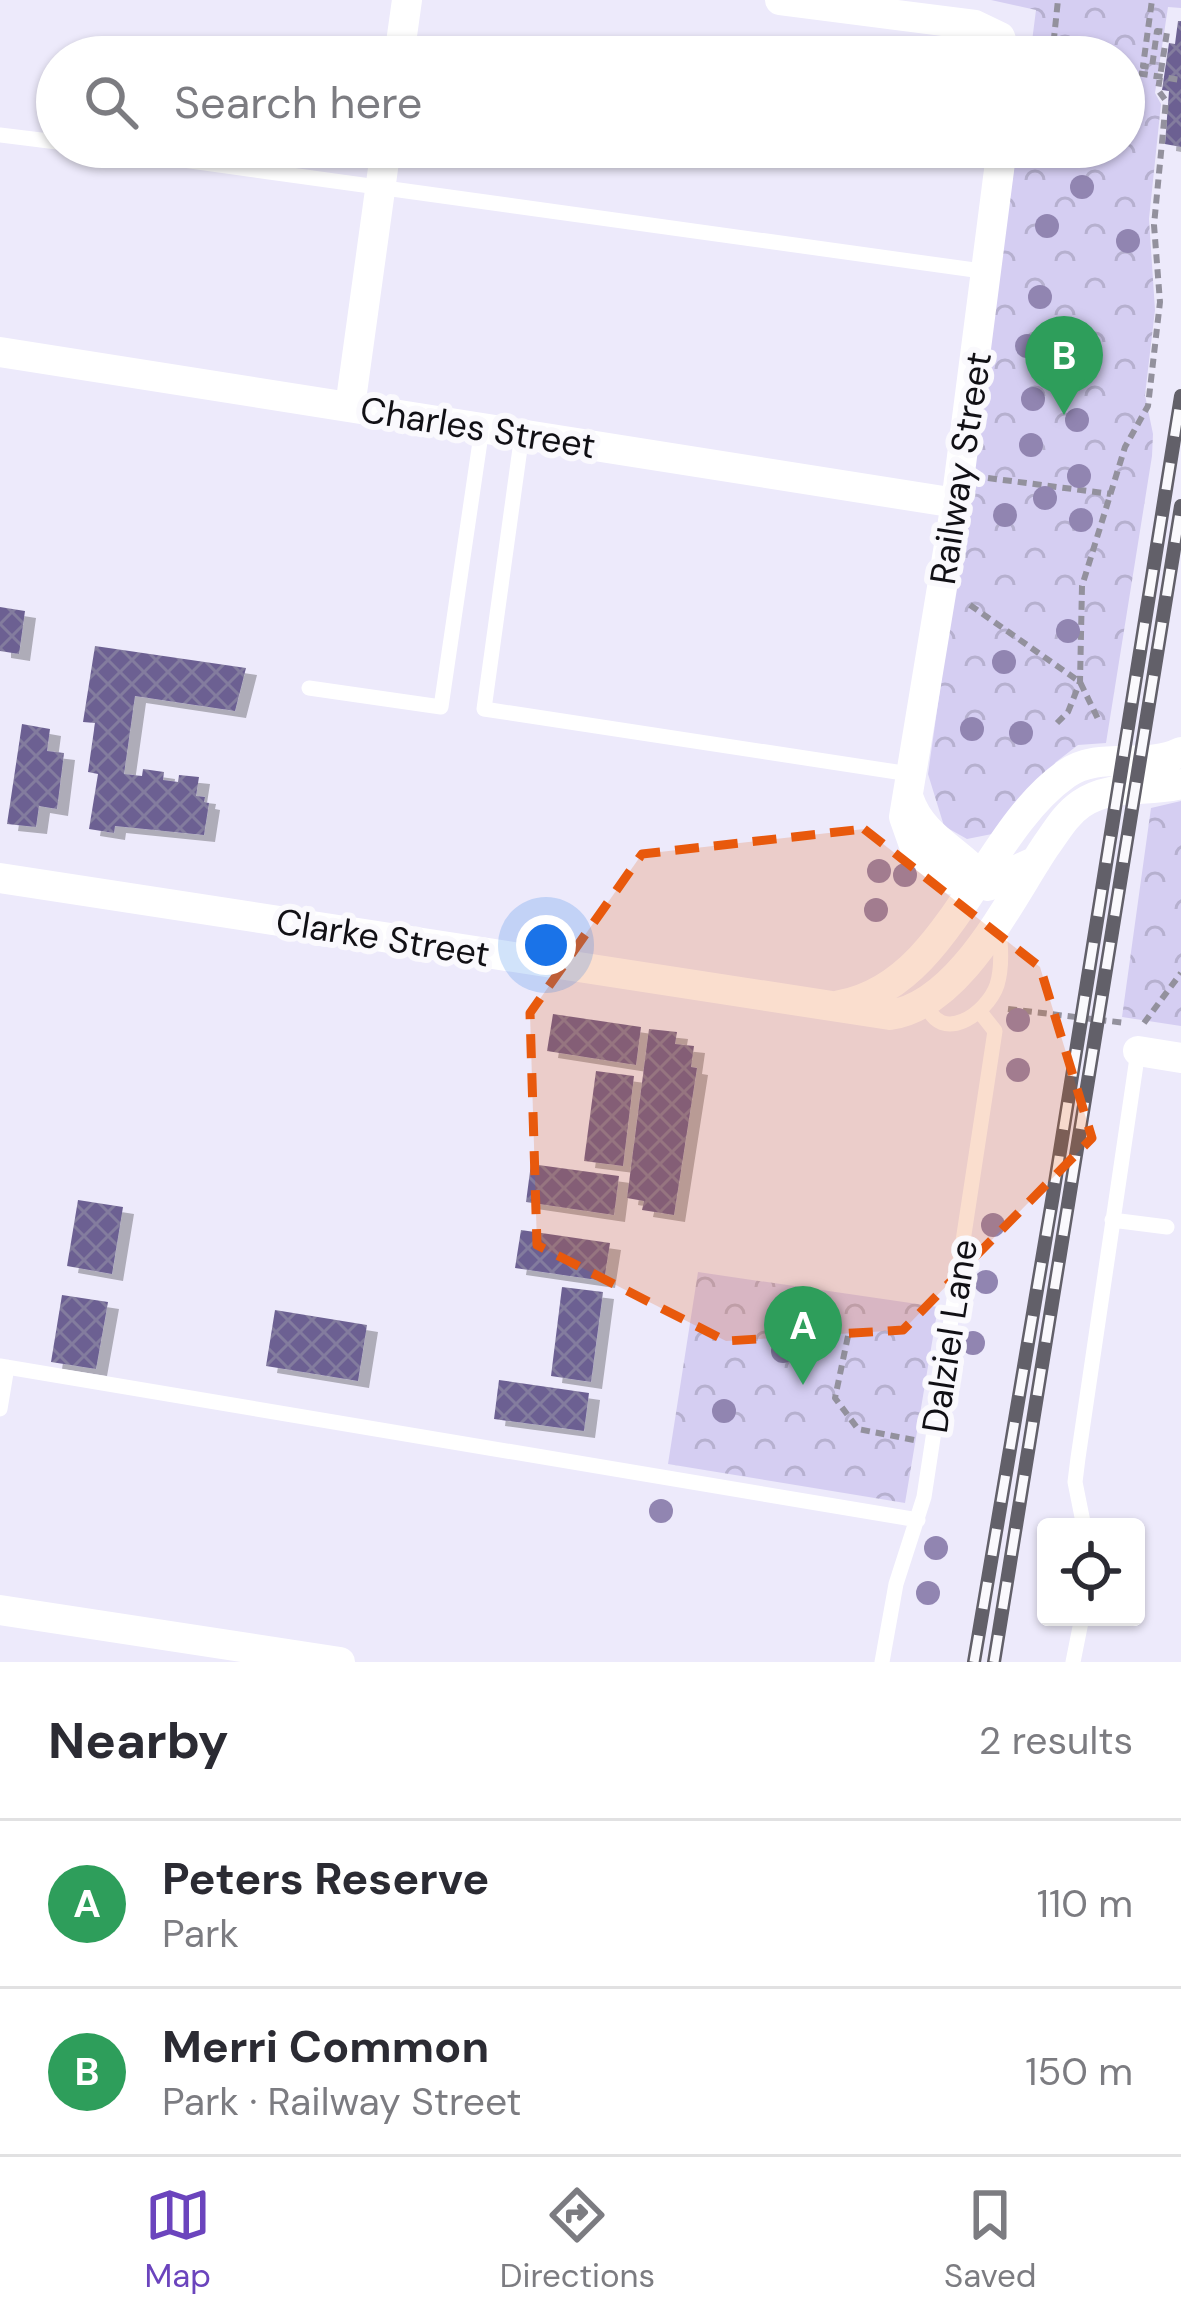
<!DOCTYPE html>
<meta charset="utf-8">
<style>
body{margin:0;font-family:"DM Sans",sans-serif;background:#f7f7f7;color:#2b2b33}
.controls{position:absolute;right:36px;bottom:36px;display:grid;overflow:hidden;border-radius:12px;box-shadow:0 3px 9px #0004}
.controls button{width:108px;height:108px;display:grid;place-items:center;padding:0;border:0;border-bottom:3px solid #e1e1e2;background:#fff;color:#2b2b33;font:60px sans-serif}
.you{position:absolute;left:546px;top:945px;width:42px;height:42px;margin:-30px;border:9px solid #fff;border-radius:50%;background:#1a73e8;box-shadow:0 0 0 18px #1a73e833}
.badge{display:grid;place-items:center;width:78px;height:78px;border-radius:50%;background:#6b44bd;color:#fff;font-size:39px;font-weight:700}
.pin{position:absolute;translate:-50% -99px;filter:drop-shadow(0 3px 6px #0008)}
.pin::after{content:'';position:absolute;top:63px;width:42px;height:36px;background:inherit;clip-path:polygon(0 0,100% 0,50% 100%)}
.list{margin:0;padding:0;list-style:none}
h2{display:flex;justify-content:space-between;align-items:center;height:156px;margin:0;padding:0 48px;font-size:51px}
h2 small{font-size:39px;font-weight:400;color:#7c7c81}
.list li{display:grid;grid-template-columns:78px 1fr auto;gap:36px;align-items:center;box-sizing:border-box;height:168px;padding:0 48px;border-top:3px solid #e1e1e2}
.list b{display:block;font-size:45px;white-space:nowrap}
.list p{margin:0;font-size:39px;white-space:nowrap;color:#7c7c81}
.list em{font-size:39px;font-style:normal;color:#7c7c81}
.icon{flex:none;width:66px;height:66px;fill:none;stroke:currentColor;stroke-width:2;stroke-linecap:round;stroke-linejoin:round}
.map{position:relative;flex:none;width:1181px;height:1662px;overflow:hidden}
.search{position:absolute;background:#fff;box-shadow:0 3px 9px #0004;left:36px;right:36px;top:36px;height:132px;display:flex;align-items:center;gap:30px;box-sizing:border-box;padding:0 42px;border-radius:66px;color:#7c7c81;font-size:45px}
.sheet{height:492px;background:#fff}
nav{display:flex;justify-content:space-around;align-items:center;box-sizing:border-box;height:168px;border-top:3px solid #e1e1e2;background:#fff;font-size:33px;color:#7c7c81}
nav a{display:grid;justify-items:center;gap:6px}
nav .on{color:#6b44bd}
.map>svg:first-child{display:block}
.forest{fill:url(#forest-crowns)}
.building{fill:url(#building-cross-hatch);filter:url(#shadow)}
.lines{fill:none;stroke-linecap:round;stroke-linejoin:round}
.path{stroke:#93919d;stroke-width:6;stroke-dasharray:9 6;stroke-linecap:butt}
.lane{stroke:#fff;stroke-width:15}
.street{stroke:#fff;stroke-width:30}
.rail-casing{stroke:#626069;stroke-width:14}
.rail{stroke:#faf9fd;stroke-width:9;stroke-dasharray:27;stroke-linecap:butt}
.tree{fill:#9185b1}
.marked{fill:#e8590c;fill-opacity:0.2;stroke:#e8590c;stroke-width:9;stroke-dasharray:24 15;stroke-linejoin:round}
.labels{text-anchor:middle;stroke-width:12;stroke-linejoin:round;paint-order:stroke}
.street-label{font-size:36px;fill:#111015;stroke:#faf9fd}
</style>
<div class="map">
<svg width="1181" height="1662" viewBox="0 0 1181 1662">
<defs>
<pattern id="forest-crowns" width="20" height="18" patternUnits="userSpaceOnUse" patternTransform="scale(3)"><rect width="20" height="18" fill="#d5cef2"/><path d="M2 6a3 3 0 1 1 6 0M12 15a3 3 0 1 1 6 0" fill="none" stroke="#b6b0cf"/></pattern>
<pattern id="building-cross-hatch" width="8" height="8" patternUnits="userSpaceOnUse" patternTransform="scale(3)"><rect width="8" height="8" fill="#6c6192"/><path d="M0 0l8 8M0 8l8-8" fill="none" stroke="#837b9e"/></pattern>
<filter id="shadow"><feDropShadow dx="11" dy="7" stdDeviation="0" flood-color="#0004"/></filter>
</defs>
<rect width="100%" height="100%" fill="#edeafb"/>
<path class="forest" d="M991 0H1181V8L1168 7 1155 93 1161 104 1149 219 1155 310 1145 395 1153 434 1152 456 1106 743 1078 745 1056 762 997 833 967 839 944 826 928 774 1017 147H1124V57H1030L1036 10Z
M1181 801V1026L1122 1017 1151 808Z
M698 1272 938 1307 905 1503 668 1464Z"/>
<path class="building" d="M1178 21H1181V147L1165 144 1169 91 1162 90 1169 43 1175 44Z
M0 607 25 611 19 654 0 651Z
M95 646 246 668 235 711 135 696 124 774 142 776 143 769 164 772 163 780 178 782 179 775 199 777 196 796 205 797 204 802 209 803 204 835 115 826 114 833 89 829 98 774 88 772 95 723 83 722Z
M22 724 50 729 47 751 64 753 57 809 39 806 36 827 7 824Z
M553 1014 641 1027 636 1065 547 1051Z
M649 1029 677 1032 675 1044 694 1046 691 1067 697 1068 674 1215 642 1210 644 1201 627 1198Z
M596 1071 634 1076 623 1166 584 1161Z
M531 1164 619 1176 614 1215 526 1202Z
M78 1200 123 1207 112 1274 67 1266Z
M521 1230 610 1243 604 1281 515 1268Z
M562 1287 603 1292 591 1382 551 1376Z
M62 1295 108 1302 96 1369 51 1362Z
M275 1310 367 1325 358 1381 266 1366Z
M499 1380 589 1393 584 1431 494 1419Z"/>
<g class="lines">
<path class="path" d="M1052 57 1058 0
M1124 71 1181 80
M988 478 1111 494
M970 605 1080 682 1100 723
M1057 723 1068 712 1080 682 1082 586 1125 447 1148 406 1160 302 1154 225 1166 101 1158 90 1167 32 1157 31 1152 67 1143 66 1152 0
M1008 1009 1126 1023
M1144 1023 1181 973
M848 1336 835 1398 858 1429 914 1440"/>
<path class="lane" d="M0 135 57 142
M90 147 989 272
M522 434 484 709 910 774
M309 688 441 707 482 428
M926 1003C940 1046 987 1014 997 985 1003 965 1001 944 998 925
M1112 1220 1167 1227
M0 1366 918 1520
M0 1409 7 1367
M1084 1527 1075 1482 1078 1458 1138 1051
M882 1662 896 1584 924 1497 995 1031 980 1012
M1073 1662 1082 1617"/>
<path class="street" d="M780 0 975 25 1000 37 1007 57
M399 57 407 0
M1002 147 956 503 904 817 916 851 953 880 1006 875 1036 861
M0 352 956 503
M350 407 386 147
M909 799C922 839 965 853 988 886
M0 878 890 1015C960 1005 1009 901 1045 847 1056 832 1065 815 1081 804 1112 783 1147 793 1181 784
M840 1005C950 985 981 834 1066 774 1099 750 1145 770 1181 752
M1138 1051 1181 1058
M0 1610 340 1662"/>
<defs>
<path id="rail" d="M974 1662 1053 1195 1181 396
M994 1662 1181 506"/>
</defs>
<use href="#rail" class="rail-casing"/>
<use href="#rail" class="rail"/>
</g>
<g class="tree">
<circle cx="1082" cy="187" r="12"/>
<circle cx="1047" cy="226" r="12"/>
<circle cx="1128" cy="241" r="12"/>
<circle cx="1040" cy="297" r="12"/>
<circle cx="1027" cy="346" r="12"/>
<circle cx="1033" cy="399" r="12"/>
<circle cx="1077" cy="420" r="12"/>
<circle cx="1031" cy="445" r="12"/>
<circle cx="1079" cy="476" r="12"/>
<circle cx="1045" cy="498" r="12"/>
<circle cx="1005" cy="515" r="12"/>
<circle cx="1081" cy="520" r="12"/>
<circle cx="1068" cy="631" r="12"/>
<circle cx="1004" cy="662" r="12"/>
<circle cx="972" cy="729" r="12"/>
<circle cx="1021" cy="733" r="12"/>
<circle cx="879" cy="871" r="12"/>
<circle cx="905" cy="875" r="12"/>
<circle cx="876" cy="910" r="12"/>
<circle cx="1018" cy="1020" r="12"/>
<circle cx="1018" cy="1070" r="12"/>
<circle cx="993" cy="1225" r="12"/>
<circle cx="986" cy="1282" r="12"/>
<circle cx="973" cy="1343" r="12"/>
<circle cx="783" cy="1351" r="12"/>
<circle cx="724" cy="1411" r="12"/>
<circle cx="661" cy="1511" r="12"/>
<circle cx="936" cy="1548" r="12"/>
<circle cx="928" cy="1593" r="12"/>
</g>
<path class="marked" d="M864 829 1040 967 1092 1138 903 1330 726 1341 537 1245 530 1013 642 854Z"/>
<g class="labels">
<g class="street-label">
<text transform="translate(478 427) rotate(9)" y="13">Charles Street</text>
<text transform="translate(960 468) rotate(-81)" y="13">Railway Street</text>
<text transform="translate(383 937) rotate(9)" y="13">Clarke Street</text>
<text transform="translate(949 1336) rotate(-81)" y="13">Dalziel Lane</text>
</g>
</g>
</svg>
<div class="controls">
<button><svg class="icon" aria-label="locate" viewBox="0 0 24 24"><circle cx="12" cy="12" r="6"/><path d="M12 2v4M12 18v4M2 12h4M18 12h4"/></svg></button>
</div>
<div class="you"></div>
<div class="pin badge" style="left:803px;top:1385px;background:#2e9e5b">A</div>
<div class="pin badge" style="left:1064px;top:415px;background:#2e9e5b">B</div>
<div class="search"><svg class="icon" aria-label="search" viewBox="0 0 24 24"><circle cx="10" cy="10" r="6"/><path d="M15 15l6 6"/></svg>Search here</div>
</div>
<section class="sheet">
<h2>Nearby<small>2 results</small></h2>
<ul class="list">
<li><span class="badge" style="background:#2e9e5b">A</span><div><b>Peters Reserve</b><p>Park</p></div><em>110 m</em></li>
<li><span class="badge" style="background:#2e9e5b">B</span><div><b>Merri Common</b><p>Park · Railway Street</p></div><em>150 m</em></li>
</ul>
</section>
<nav>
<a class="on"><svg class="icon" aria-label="map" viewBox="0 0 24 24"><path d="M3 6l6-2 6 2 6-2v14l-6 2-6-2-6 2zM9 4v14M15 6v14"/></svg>Map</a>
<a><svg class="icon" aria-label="directions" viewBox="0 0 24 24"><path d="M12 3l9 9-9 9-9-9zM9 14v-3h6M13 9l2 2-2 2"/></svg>Directions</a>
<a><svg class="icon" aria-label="saved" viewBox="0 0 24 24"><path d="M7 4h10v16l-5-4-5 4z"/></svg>Saved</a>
</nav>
